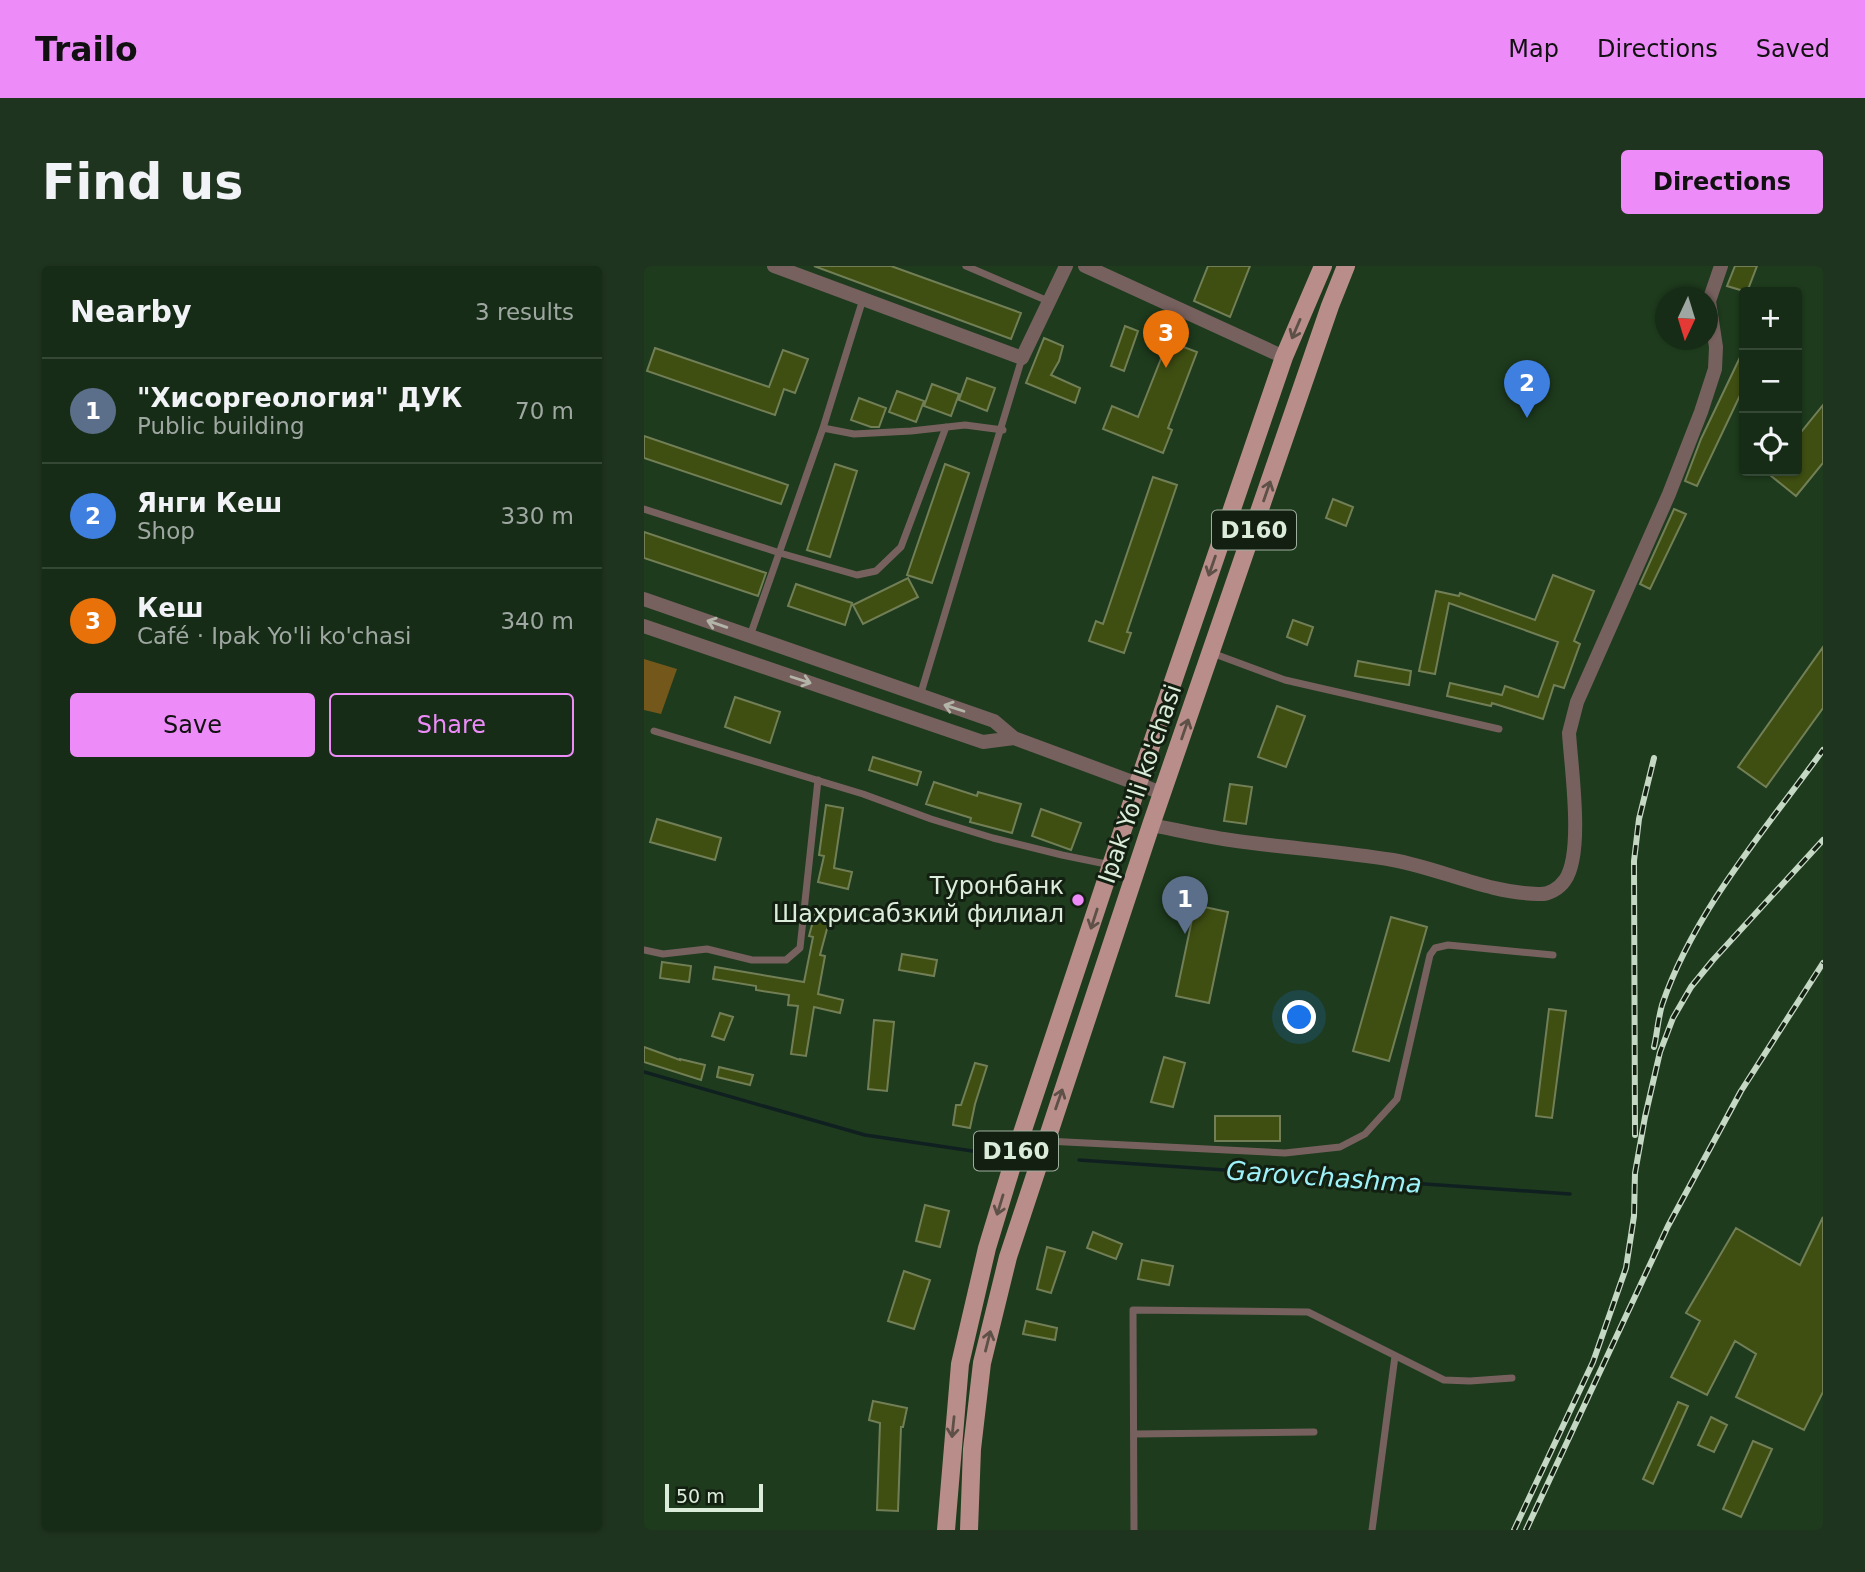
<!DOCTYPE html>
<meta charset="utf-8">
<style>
body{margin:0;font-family:"DejaVu Sans",sans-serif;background:#1f341f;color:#f1f3f6}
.controls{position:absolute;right:21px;top:21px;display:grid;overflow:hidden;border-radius:7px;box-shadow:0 2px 5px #0004}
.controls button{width:63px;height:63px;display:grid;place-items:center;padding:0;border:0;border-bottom:2px solid #354835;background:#162c16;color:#f1f3f6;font:35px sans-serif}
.compass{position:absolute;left:1011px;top:21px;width:63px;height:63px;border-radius:50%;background:#162c16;box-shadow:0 2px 5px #0004;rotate:184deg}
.scale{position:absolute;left:21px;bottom:18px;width:98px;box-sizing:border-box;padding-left:7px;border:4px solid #dbedda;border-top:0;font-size:19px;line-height:24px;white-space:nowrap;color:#dbedda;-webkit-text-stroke:5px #121f11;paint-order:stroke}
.you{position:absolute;left:656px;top:752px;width:24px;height:24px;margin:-18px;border:5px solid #fff;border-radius:50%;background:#1a73e8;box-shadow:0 0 0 10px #1a73e833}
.badge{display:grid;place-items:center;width:46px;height:46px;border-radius:50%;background:#ed8cf9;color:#fff;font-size:23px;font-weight:700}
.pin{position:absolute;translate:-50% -58px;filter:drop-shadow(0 2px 4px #0008)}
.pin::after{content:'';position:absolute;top:37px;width:24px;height:21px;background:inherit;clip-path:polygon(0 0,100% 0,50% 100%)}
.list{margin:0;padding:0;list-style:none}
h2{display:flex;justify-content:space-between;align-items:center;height:91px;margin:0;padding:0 28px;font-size:30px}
h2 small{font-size:23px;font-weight:400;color:#9ea7a1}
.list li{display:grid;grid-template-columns:46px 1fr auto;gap:21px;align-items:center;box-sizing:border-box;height:105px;padding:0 28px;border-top:2px solid #354835}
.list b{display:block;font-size:26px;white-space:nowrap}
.list p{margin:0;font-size:23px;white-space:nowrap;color:#9ea7a1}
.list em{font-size:23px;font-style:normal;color:#9ea7a1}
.actions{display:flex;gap:14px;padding:21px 28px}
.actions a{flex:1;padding:16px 0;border:2px solid #ed8cf9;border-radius:7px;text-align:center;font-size:24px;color:#ed8cf9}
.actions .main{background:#ed8cf9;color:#111}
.icon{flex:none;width:38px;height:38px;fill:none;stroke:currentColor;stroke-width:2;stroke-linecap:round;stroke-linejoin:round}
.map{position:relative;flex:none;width:1179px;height:1264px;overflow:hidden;border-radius:7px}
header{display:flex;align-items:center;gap:42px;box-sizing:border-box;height:98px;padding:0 35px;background:#ed8cf9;color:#111}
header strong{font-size:33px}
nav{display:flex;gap:38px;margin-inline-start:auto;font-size:24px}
.intro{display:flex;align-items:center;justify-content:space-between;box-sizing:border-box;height:168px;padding:0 42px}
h1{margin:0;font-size:49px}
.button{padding:18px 32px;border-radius:7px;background:#ed8cf9;color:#111;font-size:24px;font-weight:700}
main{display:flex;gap:42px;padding:0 42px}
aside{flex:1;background:#162c16;border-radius:7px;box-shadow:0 2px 5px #0004}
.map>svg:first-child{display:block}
.green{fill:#73571b}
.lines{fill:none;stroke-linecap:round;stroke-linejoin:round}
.stream{stroke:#102021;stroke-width:3.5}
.building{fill:#3f4f12;stroke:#727f56;stroke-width:2}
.service{stroke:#77615f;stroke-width:7}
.minor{stroke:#77615f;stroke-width:14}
.primary{stroke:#b98d8a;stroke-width:18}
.rail-casing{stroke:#c4d8c3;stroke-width:6}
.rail{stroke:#121f11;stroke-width:3.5;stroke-dasharray:10;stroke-linecap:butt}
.oneway{stroke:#5d5047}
.oneway2{stroke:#b3b5a9}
.poi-dot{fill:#ed8cf9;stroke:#121f11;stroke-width:2.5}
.labels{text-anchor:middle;stroke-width:6;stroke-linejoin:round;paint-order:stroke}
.shield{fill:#121f11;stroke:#9faf9e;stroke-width:2}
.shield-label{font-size:23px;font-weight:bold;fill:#dbedda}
.street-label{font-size:24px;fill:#dbedda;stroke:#121f11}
.poi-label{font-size:24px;fill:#dbedda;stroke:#121f11;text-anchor:end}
.water-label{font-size:26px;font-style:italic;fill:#9df2fa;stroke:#121f11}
</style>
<header>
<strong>Trailo</strong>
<nav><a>Map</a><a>Directions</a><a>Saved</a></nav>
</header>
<div class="intro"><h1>Find us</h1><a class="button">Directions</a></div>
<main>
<aside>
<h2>Nearby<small>3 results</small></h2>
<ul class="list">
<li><span class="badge" style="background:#5c6f8a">1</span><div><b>&quot;Хисоргеология&quot; ДУК</b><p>Public building</p></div><em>70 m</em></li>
<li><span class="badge" style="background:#3f7fe0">2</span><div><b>Янги Кеш</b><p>Shop</p></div><em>330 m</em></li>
<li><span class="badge" style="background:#e8710a">3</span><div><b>Кеш</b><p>Café · Ipak Yo'li ko'chasi</p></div><em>340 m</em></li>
</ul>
<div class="actions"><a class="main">Save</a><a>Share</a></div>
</aside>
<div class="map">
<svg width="1179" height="1264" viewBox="0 0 1179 1264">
<rect width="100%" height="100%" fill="#1e3b1d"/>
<path class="green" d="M0 393 33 403 17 448 0 444Z"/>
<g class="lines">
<path class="stream" d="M0 806 221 869 342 887
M435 894 926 928"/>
</g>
<path class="building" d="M170 0H247L377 47 367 73Z
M564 0H606L586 51 550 35Z
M1091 0H1113L1103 26 1083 20Z
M481 60 494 65 480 105 467 100Z
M400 72 419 80 415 95 407 109 436 122 431 137 382 117Z
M524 75 553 86 524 162 528 164 519 187 459 163 468 140 494 151Z
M11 82 125 121 139 84 164 93 151 127 140 123 131 149 3 105Z
M1100 83V121L1053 220 1041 215 1057 173Z
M323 112 351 122 343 145 315 134Z
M288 118 315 128 307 150 280 140Z
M253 125 280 135 272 156 245 146Z
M215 132 242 142 235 161H227L207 154Z
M1179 139V197L1152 230 1121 205H1153V171Z
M0 170 144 219 137 238 0 192Z
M191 198 213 205 186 291 163 284Z
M301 198 325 207 288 317 263 309Z
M509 211 533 219 483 366 487 367 480 387 445 375 452 355 459 358Z
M689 233 709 241 702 260 682 252Z
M1030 243 1042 248 1006 323 996 318Z
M0 266 122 307 114 330 0 292Z
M909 309 950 325 930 375 936 378 920 422 910 419 899 453 848 437 847 440 803 430 806 417 858 429 861 420 894 431 914 376 805 337 791 408 775 405 792 325 815 330 816 327 891 354Z
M264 312 274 331 219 358 209 339Z
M152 318 208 337 201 359 144 340Z
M649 354 669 361 663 379 643 371Z
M1179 381V442L1122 521 1094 501Z
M714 395 767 405 765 419 711 410Z
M91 431 136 446 126 477 81 461Z
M633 440 661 450 642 501 614 491Z
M229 491 277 506 273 519 225 504Z
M290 516 333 530 334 526 377 538 368 567 326 556 327 552 282 538Z
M586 518 608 521 602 558 580 555Z
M182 539 199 542 190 602 208 606 204 623 174 616 180 590 175 589Z
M397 543 437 557 427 584 388 570Z
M13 553 77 572 71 594 6 576Z
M551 639 584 646 565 737 532 730Z
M172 644 187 648 176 689 181 690 174 728 199 734 196 747 170 741 162 790 147 788 154 740 144 739 145 729 112 724V720L69 713 71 701 160 716 169 671 165 670Z
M747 651 783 661 745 795 709 785Z
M258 688 293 694 290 710 255 704Z
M18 696 47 700 45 716 16 712Z
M905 743 922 745 908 852 892 850Z
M76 747 89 751 80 774 68 770Z
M230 754 250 756 243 825 224 823Z
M0 781 36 794V793L61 799 57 814 0 796Z
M520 791 541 797 529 841 507 836Z
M331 797 343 800 331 838 326 862 309 859 312 839H317Z
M75 801 109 809 106 819 73 811Z
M571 850H636V875H571Z
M281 939 305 945 296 981 272 975Z
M1179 951V1126L1160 1164 1092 1131 1112 1088 1091 1075 1063 1129 1027 1111 1056 1055 1042 1047 1092 962 1156 999Z
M449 966 478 978 472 993 443 982Z
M403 981 421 986 407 1027 393 1023Z
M498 994 529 1000 525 1019 494 1013Z
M260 1005 286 1014 270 1063 244 1055Z
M382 1055 413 1062 411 1074 379 1068Z
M229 1135 263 1142 259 1161H257L254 1245 233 1244 236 1157 225 1154Z
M1034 1136 1044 1140 1009 1218 999 1213Z
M1067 1151 1083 1159 1070 1186 1054 1179Z
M1109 1175 1128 1183 1097 1251 1079 1243Z"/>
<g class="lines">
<path class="service" d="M322 0 404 35
M179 162 219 33
M0 243 136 287 213 309 232 305 257 281 302 161
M106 370 179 162 210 168 267 165 321 159 359 164
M568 387 641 414 855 463
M276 430 378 92
M10 465 219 528 287 553 349 572 418 589 467 599
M0 684 19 688 63 683 108 694H142L156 682 174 514
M402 875 641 887 696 881 721 868 753 833 786 689 791 682 804 679 909 689
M490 1168 670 1166
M490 1264 489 1044 664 1046 800 1114 826 1115 868 1112
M728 1264 751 1090"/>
<path class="minor" d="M130 0 378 92 422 0
M441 0 640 91
M0 333 350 455 370 472 518 527
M0 360 339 476 370 472
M507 559C533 564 559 570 586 574 640 582 695 585 749 594 798 603 844 627 894 628 904 629 915 623 921 614 940 587 927 501 925 467L933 436 1025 228 1057 146 1071 103 1072 81 1065 35 1077 0"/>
<path class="primary" d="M302 1264 316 1098 343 982 377 870 494 518 640 91 679 0
M325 1264 328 1183 338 1097 364 991 507 559 686 40 702 0"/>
<defs>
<path id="rail" d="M1010 781C1013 768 1014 753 1018 739 1050 645 1121 564 1179 484
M991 869 990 595 995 553 1010 492
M870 1264 949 1096 982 1002 990 950 991 907 1001 851 1016 786 1029 752 1047 721 1069 694 1179 574
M882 1264 1024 960 1097 825 1179 697"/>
</defs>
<use href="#rail" class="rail-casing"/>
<use href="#rail" class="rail"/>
</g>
<defs><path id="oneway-shaft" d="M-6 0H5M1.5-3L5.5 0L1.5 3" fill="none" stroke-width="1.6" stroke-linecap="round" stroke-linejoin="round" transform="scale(1.75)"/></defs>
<g class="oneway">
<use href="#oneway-shaft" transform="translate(652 63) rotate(113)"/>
<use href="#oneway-shaft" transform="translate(623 225) rotate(-71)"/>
<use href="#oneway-shaft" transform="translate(568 300) rotate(109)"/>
<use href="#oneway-shaft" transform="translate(541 463) rotate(-71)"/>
<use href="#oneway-shaft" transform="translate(450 653) rotate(108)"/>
<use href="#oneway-shaft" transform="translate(415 833) rotate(-71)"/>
<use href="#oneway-shaft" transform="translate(356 939) rotate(107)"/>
<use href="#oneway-shaft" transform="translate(344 1075) rotate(-76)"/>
<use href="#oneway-shaft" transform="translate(309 1161) rotate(96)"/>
</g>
<g class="oneway2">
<use href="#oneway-shaft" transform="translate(73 358) rotate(-161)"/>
<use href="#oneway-shaft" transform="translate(157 414) rotate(18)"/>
<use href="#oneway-shaft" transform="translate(310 442) rotate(-162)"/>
</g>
<circle class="poi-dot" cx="434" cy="634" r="7"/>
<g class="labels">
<g class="shield">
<rect x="568" y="244.5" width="84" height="39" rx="5"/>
<rect x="330" y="865.5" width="84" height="39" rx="5"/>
</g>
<g class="shield-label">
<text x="610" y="272">D160</text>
<text x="372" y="893">D160</text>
</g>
<g class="street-label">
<text transform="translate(496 518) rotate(-71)" y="8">Ipak Yo'li ko'chasi</text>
</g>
<g class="poi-label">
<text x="420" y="628">Туронбанк<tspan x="420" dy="28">Шахрисабзкий филиал</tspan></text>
</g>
<g class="water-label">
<text transform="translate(680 911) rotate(4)" y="9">Garovchashma</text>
</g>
</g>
</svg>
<div class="controls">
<button>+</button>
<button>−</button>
<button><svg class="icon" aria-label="locate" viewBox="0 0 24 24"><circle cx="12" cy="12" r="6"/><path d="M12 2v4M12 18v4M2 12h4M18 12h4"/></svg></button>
</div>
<svg class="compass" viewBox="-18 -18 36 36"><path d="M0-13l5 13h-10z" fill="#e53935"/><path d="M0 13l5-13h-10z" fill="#9ea7a1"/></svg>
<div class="scale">50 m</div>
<div class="you"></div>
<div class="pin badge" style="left:541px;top:668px;background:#5c6f8a">1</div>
<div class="pin badge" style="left:883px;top:152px;background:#3f7fe0">2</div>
<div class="pin badge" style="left:522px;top:102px;background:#e8710a">3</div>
</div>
</main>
